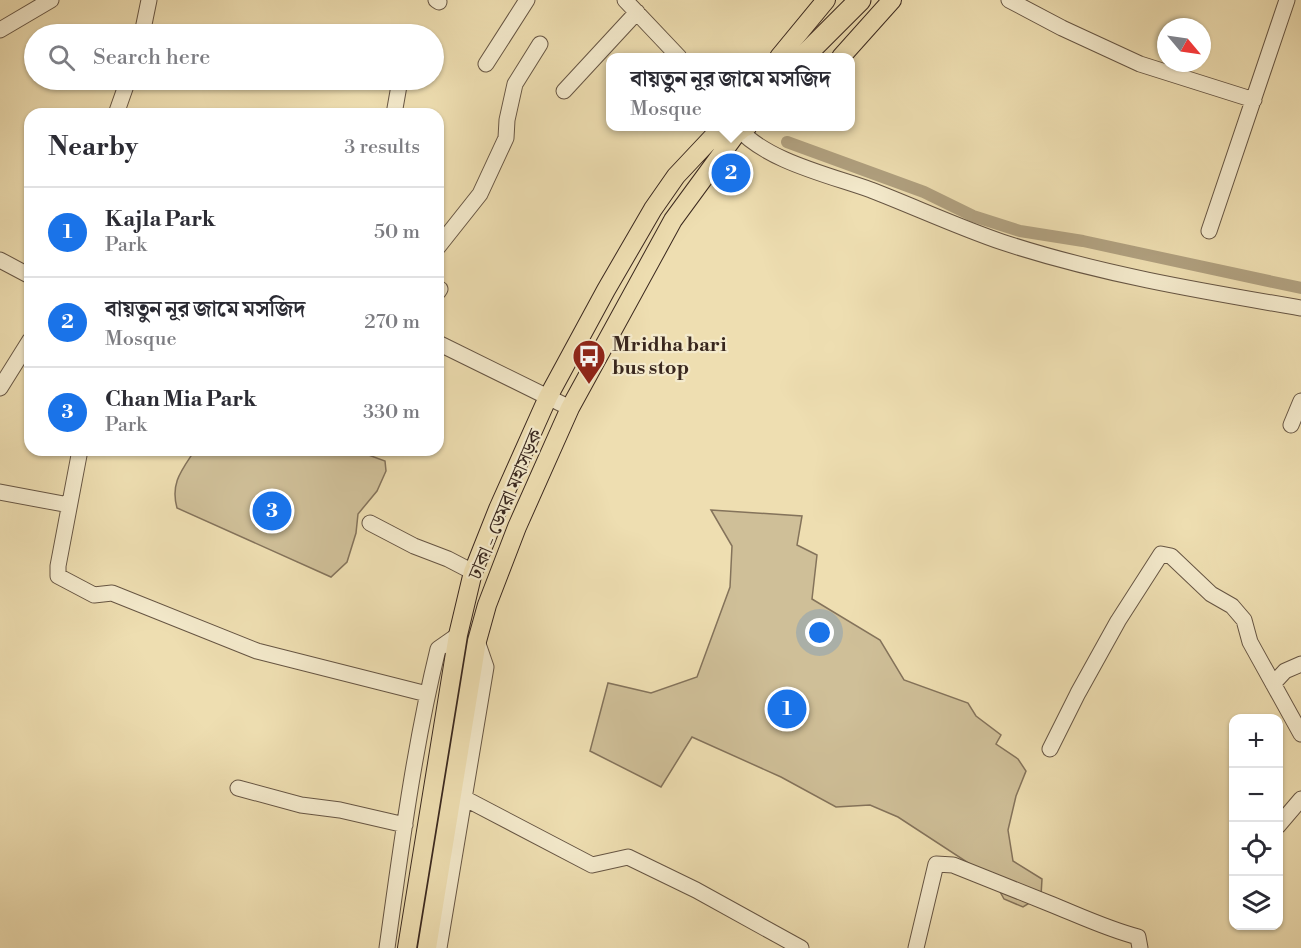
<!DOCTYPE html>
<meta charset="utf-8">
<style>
body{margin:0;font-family:"Libre Bodoni","Noto Serif Bengali",serif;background:#f2f2f3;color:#2b2b33}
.controls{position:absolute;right:18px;bottom:18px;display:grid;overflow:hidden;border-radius:12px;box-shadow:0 2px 4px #0004}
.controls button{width:54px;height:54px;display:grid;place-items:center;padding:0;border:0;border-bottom:2px solid #e1e1e2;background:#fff;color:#2b2b33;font:30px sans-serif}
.compass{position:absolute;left:1157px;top:18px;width:54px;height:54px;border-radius:50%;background:#fff;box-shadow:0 2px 4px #0004;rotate:119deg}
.you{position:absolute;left:820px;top:633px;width:21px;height:21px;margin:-15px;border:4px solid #fff;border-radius:50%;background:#1a73e8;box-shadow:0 0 0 9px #1a73e833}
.badge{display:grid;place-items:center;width:39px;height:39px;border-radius:50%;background:#1a73e8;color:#fff;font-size:20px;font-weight:700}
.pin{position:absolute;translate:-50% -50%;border:3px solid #fff;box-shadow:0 2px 6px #0006}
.popup{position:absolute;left:606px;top:53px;width:249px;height:78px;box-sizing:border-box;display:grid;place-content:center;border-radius:12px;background:#fff;filter:drop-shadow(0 2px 4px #0005);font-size:20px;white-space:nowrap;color:#7c7c81}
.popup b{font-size:22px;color:#2b2b33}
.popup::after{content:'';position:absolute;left:50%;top:100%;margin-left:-12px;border:12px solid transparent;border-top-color:#fff}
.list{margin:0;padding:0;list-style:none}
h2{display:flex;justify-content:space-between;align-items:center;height:78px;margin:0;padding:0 24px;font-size:26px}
h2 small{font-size:20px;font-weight:400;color:#7c7c81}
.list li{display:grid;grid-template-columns:39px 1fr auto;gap:18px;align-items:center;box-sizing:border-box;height:90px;padding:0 24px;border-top:2px solid #e1e1e2}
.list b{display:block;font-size:22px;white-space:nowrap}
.list p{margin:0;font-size:20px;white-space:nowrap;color:#7c7c81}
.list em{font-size:20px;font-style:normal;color:#7c7c81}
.icon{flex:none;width:33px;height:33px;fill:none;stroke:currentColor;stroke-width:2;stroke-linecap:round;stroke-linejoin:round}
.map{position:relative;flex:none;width:1301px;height:948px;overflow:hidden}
.search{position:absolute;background:#fff;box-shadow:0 2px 4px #0004;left:24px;top:24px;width:420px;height:66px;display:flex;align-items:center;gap:15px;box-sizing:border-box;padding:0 21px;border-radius:33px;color:#7c7c81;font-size:22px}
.panel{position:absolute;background:#fff;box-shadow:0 2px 4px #0004;left:24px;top:108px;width:420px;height:348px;border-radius:18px}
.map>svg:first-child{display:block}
.green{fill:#cfbf98;stroke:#84735b;stroke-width:1.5}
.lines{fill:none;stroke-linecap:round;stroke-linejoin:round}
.canal{stroke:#b0a07f;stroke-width:12}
.minor-casing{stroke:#665543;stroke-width:17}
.major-casing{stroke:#39271e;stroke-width:20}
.highway-casing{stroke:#39271e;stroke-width:23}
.minor{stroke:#f4eacc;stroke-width:15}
.major{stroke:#eedeb1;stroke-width:18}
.highway{stroke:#eedeb1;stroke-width:21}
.labels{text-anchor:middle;stroke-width:4.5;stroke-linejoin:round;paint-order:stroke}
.poi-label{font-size:20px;font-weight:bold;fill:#39271e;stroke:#f4eacc;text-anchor:start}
.street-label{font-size:20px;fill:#39271e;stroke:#f4eacc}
</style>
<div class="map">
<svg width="1301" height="948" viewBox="0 0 1301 948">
<rect width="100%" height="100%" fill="#eedeb1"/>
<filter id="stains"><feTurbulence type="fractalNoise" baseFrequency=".00333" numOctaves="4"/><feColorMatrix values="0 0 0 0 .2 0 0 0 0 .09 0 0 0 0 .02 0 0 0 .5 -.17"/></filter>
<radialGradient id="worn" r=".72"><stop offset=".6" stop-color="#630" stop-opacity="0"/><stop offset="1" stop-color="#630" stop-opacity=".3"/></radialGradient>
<path class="green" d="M195 450H273L288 454 291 450H355L385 461 386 471 377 491 358 514 356 533 347 562 331 577 177 508C170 483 182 470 195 450Z
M711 510 802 516 797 545 817 555 812 599 880 640 904 680 968 703 976 716 1001 735 996 744 1018 759 1026 771 1016 796 1008 830 1013 861 1042 879 1041 896 1023 907 1004 899 993 879 898 817 870 805 836 807 781 777 692 737 661 787 590 751 608 683 651 693 697 677 730 587 732 546Z"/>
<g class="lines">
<path class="canal" d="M787 142 924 192 973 216 1020 231 1083 241 1301 288"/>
<defs>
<path id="minor" d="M436 0 439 2
M625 0 679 57
M1009 0 1062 28 1140 64 1254 100
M0 30 51 0
M142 34 149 0
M486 64 527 0
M564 91 637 12
M116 114 128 80
M394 114 400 80
M736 126C765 161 829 175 871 190 915 207 958 227 1002 242 1099 274 1201 291 1301 308
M1209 231 1287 0
M438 247 480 194 506 138 507 120 515 84 540 44
M0 260 30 276
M438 288 440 289 438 292
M438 343 570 408
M0 388 30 340
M1291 425 1301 401
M80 450 58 566V576L94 595 112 593 257 651 427 694
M0 492 69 505
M370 523 414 546 448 559 473 572
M1273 684 1285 671 1301 664
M1050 749 1078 693 1118 621 1161 554 1171 556 1211 594 1232 606 1244 620 1250 642 1301 734
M238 788 301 805 340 810 405 825
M464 798 592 865 628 857 696 890 801 948
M1278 826 1301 799
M387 948C401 848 414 747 438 649L458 635
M439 948 486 667 477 641
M916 948 936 864 953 865C985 878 1016 890 1048 903 1078 915 1107 929 1138 937L1140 948"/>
<path id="major" d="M779 57 826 0
M841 57 892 0
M407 948 458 635 473 572 498 509 548 397 606 290 653 209 676 176 723 126
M427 948 477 641 487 605 517 527 570 408 673 220 739 130 748 126"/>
<path id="highway" d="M803 57 860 0
M739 130 742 126"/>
</defs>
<use href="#minor" class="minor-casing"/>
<use href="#major" class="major-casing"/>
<use href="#highway" class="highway-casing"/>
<use href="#minor" class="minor"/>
<use href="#major" class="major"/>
<use href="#highway" class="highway"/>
</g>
<defs>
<symbol id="bus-pin" viewBox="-11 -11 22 30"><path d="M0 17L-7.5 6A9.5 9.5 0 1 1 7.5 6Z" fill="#8f2418" stroke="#f4eacc"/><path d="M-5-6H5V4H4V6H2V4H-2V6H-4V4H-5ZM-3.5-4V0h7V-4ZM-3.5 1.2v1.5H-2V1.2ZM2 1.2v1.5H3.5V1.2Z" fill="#fff"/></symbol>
</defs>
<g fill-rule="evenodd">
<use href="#bus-pin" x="570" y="337" width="38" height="52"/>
</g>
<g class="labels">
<g class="poi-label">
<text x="612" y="351">Mridha bari<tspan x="612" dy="23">bus stop</tspan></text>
</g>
<g class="street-label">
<text transform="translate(505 504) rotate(-67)" y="7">ঢাকা - ডেমরা মহাসড়ক</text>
</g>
</g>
<rect width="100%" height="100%" filter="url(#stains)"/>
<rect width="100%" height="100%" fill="url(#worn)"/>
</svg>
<div class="controls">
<button>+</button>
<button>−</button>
<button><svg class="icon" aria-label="locate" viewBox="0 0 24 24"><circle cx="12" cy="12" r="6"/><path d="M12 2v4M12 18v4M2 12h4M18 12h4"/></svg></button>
<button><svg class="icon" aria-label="layers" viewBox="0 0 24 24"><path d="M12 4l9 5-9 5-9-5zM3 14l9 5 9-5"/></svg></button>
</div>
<svg class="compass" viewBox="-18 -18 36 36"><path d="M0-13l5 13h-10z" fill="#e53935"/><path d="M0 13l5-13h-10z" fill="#7c7c81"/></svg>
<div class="you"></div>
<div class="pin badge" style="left:787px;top:709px">1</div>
<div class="pin badge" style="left:731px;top:173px">2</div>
<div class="popup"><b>বায়তুন নূর জামে মসজিদ</b>Mosque</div>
<div class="pin badge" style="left:272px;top:511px">3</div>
<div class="search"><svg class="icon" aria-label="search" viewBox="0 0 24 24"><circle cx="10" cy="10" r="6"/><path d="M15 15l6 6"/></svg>Search here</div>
<section class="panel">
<h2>Nearby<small>3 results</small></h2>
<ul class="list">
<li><span class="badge">1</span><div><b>Kajla Park</b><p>Park</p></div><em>50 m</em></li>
<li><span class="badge">2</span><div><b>বায়তুন নূর জামে মসজিদ</b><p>Mosque</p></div><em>270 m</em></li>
<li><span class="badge">3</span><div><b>Chan Mia Park</b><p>Park</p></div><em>330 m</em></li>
</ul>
</section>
</div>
